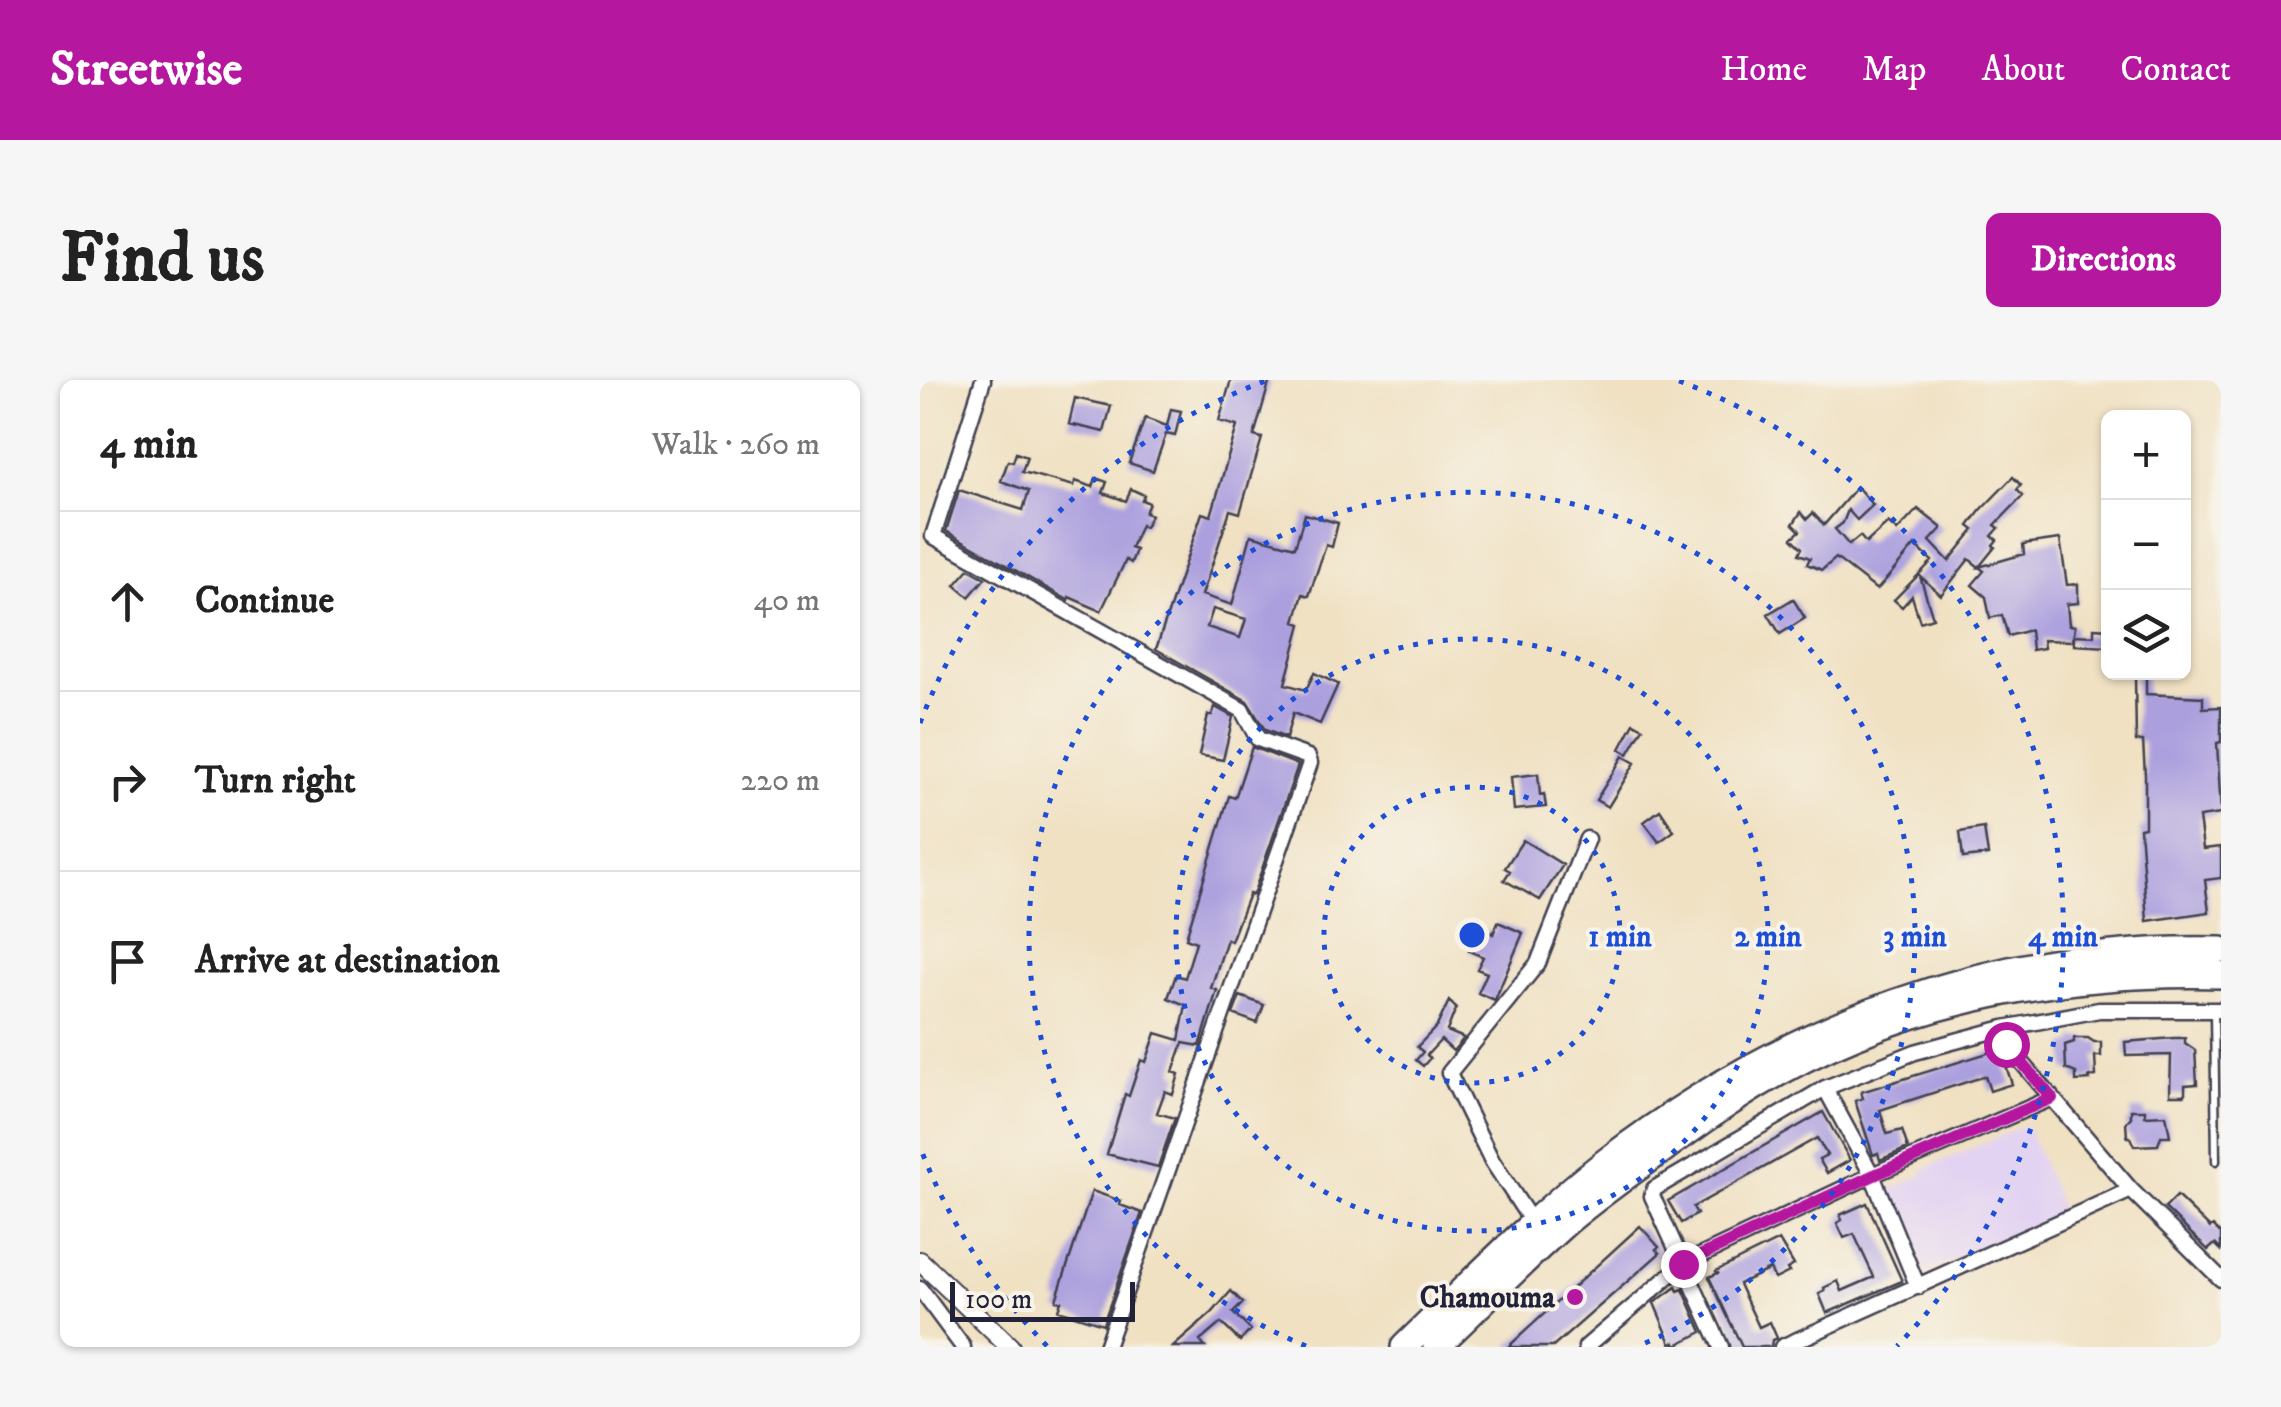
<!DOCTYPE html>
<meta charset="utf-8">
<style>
body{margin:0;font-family:"IM FELL DW Pica",serif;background:#f6f6f6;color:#222}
.controls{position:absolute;right:30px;top:30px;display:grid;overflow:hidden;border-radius:15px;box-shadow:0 2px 8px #0004}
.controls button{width:90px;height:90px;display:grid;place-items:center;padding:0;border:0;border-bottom:2px solid #e0e0e0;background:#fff;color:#222;font:50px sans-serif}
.scale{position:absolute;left:30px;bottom:25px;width:185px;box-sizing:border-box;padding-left:10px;border:5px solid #22223b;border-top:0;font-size:28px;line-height:35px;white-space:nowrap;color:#22223b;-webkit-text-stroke:8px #f7f3e8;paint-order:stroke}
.stop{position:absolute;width:30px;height:30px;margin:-22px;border:8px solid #b5179e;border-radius:50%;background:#fff}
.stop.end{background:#b5179e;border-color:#fff;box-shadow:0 2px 10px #0008}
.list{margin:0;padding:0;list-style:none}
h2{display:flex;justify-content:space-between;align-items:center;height:130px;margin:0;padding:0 40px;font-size:42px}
h2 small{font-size:32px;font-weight:400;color:#767676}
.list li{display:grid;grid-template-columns:65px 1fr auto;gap:30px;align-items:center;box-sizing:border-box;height:180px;padding:0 40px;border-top:2px solid #e0e0e0}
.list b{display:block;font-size:38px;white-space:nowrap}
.list em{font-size:32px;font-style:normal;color:#767676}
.icon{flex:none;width:55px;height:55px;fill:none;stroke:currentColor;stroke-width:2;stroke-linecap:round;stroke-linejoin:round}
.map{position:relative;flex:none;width:1301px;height:967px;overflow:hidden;border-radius:15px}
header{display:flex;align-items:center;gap:60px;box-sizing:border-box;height:140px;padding:0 50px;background:#b5179e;color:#fff}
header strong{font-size:48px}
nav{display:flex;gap:55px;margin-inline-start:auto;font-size:35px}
.intro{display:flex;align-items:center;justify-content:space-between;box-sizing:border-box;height:240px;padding:0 60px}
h1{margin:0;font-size:70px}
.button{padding:25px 45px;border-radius:15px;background:#b5179e;color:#fff;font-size:35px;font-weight:700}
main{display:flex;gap:60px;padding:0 60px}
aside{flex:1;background:#fff;border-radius:15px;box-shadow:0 2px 8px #0004}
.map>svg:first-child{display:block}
.built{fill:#e3d3f2}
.building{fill:#ab9fde;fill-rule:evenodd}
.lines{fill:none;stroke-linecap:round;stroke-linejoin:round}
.lane-casing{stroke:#413f4f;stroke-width:11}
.street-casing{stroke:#413f4f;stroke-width:19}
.secondary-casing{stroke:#413f4f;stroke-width:22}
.highway-casing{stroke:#413f4f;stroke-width:30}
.lane{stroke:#fff;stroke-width:6}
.street{stroke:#fff;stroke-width:14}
.secondary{stroke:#fff;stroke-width:18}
.highway{stroke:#fff;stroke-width:25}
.route{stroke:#b5179e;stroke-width:12}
.ring{fill:none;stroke:#1d4ed8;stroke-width:5;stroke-dasharray:5 10}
.poi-dot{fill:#b5179e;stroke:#f7f3e8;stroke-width:4}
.labels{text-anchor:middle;stroke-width:8;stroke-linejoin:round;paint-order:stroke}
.poi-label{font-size:30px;font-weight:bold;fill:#22223b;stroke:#f7f3e8;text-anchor:end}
.centre{fill:#1d4ed8;stroke:#f7f3e8;stroke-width:5}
.ring-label{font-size:30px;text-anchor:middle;font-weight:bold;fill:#1d4ed8;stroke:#f7f3e8;stroke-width:8;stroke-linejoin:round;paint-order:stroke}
</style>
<header>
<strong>Streetwise</strong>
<nav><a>Home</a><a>Map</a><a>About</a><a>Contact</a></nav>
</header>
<div class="intro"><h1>Find us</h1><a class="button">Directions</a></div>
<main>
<aside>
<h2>4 min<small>Walk · 260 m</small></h2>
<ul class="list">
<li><svg class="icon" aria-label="ahead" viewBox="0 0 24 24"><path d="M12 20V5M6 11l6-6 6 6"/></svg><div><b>Continue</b></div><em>40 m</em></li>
<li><svg class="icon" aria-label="right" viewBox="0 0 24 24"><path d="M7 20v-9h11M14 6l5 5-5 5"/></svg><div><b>Turn right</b></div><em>220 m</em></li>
<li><svg class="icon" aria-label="arrive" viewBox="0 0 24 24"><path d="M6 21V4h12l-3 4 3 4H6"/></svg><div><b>Arrive at destination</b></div></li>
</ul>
</aside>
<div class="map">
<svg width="1301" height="967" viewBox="0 0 1301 967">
<rect width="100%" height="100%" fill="#f7f3e8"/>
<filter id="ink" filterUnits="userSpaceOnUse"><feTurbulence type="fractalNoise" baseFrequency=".01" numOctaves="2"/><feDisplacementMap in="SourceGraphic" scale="20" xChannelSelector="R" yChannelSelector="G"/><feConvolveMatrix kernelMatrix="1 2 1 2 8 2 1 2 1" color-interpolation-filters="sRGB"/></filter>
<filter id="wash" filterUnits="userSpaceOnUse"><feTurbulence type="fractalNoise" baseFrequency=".0048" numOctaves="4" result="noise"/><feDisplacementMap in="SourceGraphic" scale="40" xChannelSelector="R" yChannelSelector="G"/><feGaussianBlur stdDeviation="2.25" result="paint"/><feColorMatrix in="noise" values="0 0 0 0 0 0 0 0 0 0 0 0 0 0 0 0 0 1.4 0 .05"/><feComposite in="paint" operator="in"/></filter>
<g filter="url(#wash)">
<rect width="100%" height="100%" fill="#f0e1c3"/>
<path class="built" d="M1106 745 1143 833 1004 893 969 810 1003 795 1002 790Z"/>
<g id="blocks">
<path class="building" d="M311 0H350L334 56 342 58 320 133 310 130 282 215 312 225 331 155 375 167 385 134 418 143 412 167 406 165 389 216 383 214 375 242 381 244 365 304 386 310 394 293 418 304 400 344 373 333 366 358 345 350 327 321 236 269 282 133 291 136 317 46 299 41ZM293 229 326 239 320 258 287 247Z
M155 18 191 26 184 52 149 44Z
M251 29 261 31 255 56 246 54 233 91 209 83 225 38 247 46Z
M96 73 107 77 102 92 154 106 155 101 173 107 176 98 187 102 183 113 206 121 211 109 224 115 222 120 229 123 225 133 231 135 225 147 221 145 211 168 216 170 211 183 206 180 181 231 149 217 148 220 26 151 39 110 103 130 109 111 81 101 88 81 93 82Z
M1093 97 1101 105 1097 110 1103 116 1075 145 1079 148 1072 156 1077 160 1073 165 1075 167 1059 187 1104 174 1103 164 1140 159 1147 205 1158 204V223L1147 224 1149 245 1155 246 1153 261 1123 260 1124 268 1112 270 1110 250 1088 256 1082 235 1070 238 1066 217 1052 205 1064 191 1049 179 1021 215 1000 196 1013 238 1000 242 992 216 982 227 974 220 1012 181 995 165 957 210 916 178 902 190 887 184 890 178 879 174 882 168 872 158 880 151 873 144 881 132 887 139 893 133 904 145 937 107 953 125 937 140 928 130 923 143 915 149 929 165 940 156 946 163 968 143 977 151 998 129 1022 148 1010 161 1029 181 1054 150 1049 146 1060 131Z
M49 189 65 198 49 217 35 205Z
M873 219 885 238 860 254 848 234Z
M1174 248 1188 249V267L1154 265V255L1174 256Z
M1215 296H1226V314L1283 317V328L1301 327V362L1297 363 1301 434 1279 437 1283 469 1301 467V498L1285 500 1289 532 1227 541 1220 448 1225 447V395L1223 361H1216Z
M295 327 313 337 303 380 279 375 288 335H292Z
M714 343 723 348 708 374 700 369Z
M332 367 378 385 333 515 329 514 311 561 307 559 291 608 297 610 280 666 263 663 253 692 259 694 253 714 245 711 237 733 255 738 238 787 187 774 205 714 209 716 221 680 226 682 236 653 259 660 266 625 248 618 256 595 265 598 276 562 266 558 309 416 315 418Z
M703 376 715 383 688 427 676 420Z
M618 394 620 415 624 414 626 427 594 430 591 397Z
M740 430 754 451 739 462 724 442Z
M1064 448 1068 475 1043 478 1040 452Z
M603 460 643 485 620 520 584 500 590 491 585 488Z
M578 542 603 553 575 620 558 613 567 593 557 589 563 577 549 571 552 566 541 561 545 550 557 555 560 548 573 554Z
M320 616 344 625 337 643 313 634Z
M529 621 536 628 527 651 544 658 533 671 521 660 507 675 510 678 503 686 496 680 503 672 497 667 517 646Z
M1154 658H1168L1174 662H1181V676H1175L1176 696 1169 697 1170 700 1156 701V693L1146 689 1145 665 1154 662Z
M1254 658H1265V663L1275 670 1277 704 1265 705V715H1250L1251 675 1206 676 1205 662Z
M1074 671 1075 675 1080 674 1083 677 1092 704 1070 711 1065 696 960 730 967 754 982 750 988 768 960 780 958 773 953 775 935 721 943 718 941 712Z
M1211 730H1225V736L1246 735 1250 756H1241L1238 765 1214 766 1210 757H1207L1206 743 1211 737Z
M903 732 930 780 907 793 899 779 907 775 897 758 773 827 777 834 761 843 748 821Z
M172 811 201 821 200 825 222 833 183 944 138 930 141 921 136 920Z
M1257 816 1290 848 1293 846 1301 854V870L1295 864 1288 870 1245 828Z
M947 823 982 901 907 933 899 914 905 911 904 908 918 901 922 911 954 897 934 854 924 858 917 843 922 840 920 835Z
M720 846 739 867 736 869 740 873 633 967H588Z
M859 860 874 885 867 889 869 892 855 899 850 889 819 904 839 947 850 942 857 958 852 960 851 967H822L789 897 798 893 796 891Z
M756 907 758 911 763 909 782 952 756 965 755 962 751 963 734 923Z
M311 911 323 923 313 933 331 950 320 961 301 943 280 961 285 967H253L292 933Z"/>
</g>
</g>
<g filter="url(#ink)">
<use href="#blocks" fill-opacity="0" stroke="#413f4f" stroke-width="2.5"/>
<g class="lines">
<defs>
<path id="lane" d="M1294 631 1296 781"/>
<path id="street" d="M63 0 13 156 322 330 338 359 388 377 390 383 186 967
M1084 648 1086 664 1211 810 1301 899
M905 708 952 795 998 907
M614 845 572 781 529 693 618 583 667 459
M0 909 43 967
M666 967 763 884 952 795 1132 718
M801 967 732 816 734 809 905 708 995 672 1084 648 1179 630H1301
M862 967 1211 810"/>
<path id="secondary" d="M0 881 90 967"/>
<path id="highway" d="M484 967C549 905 613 838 684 783 862 646 1075 564 1301 570
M516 967C560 925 603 881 648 841 679 815 713 791 745 768 783 741 820 714 860 692 993 618 1150 591 1301 595"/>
</defs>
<use href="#lane" class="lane-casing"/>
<use href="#street" class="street-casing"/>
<use href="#secondary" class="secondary-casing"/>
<use href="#highway" class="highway-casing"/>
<use href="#lane" class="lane"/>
<use href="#street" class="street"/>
<use href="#secondary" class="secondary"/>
<use href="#highway" class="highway"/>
</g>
</g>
<g class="lines" filter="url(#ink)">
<path class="route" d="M763 884 952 796 1132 718 1086 664"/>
</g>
<g class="ring">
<circle cx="552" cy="555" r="148"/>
<circle cx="552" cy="555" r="296"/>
<path d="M386 966A443 443 0 1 1 718 966"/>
<path d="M127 966A591 591 0 0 1 0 767M0 343A591 591 0 0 1 345 1M759 1A591 591 0 0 1 977 966"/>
</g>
<circle class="poi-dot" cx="655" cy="917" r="10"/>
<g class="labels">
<g class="poi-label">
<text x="635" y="927">Chamouma</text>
</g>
</g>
<circle cx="552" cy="555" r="15" class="centre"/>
<g class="ring-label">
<text x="700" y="566">1 min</text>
<text x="848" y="566">2 min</text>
<text x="995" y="566">3 min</text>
<text x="1143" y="566">4 min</text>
</g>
</svg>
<div class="controls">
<button>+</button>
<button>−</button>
<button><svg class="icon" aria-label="layers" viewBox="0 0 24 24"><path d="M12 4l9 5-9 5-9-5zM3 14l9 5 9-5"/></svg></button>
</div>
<div class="scale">100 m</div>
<div class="stop" style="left:1086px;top:664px"></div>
<div class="stop end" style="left:763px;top:884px"></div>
</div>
</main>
